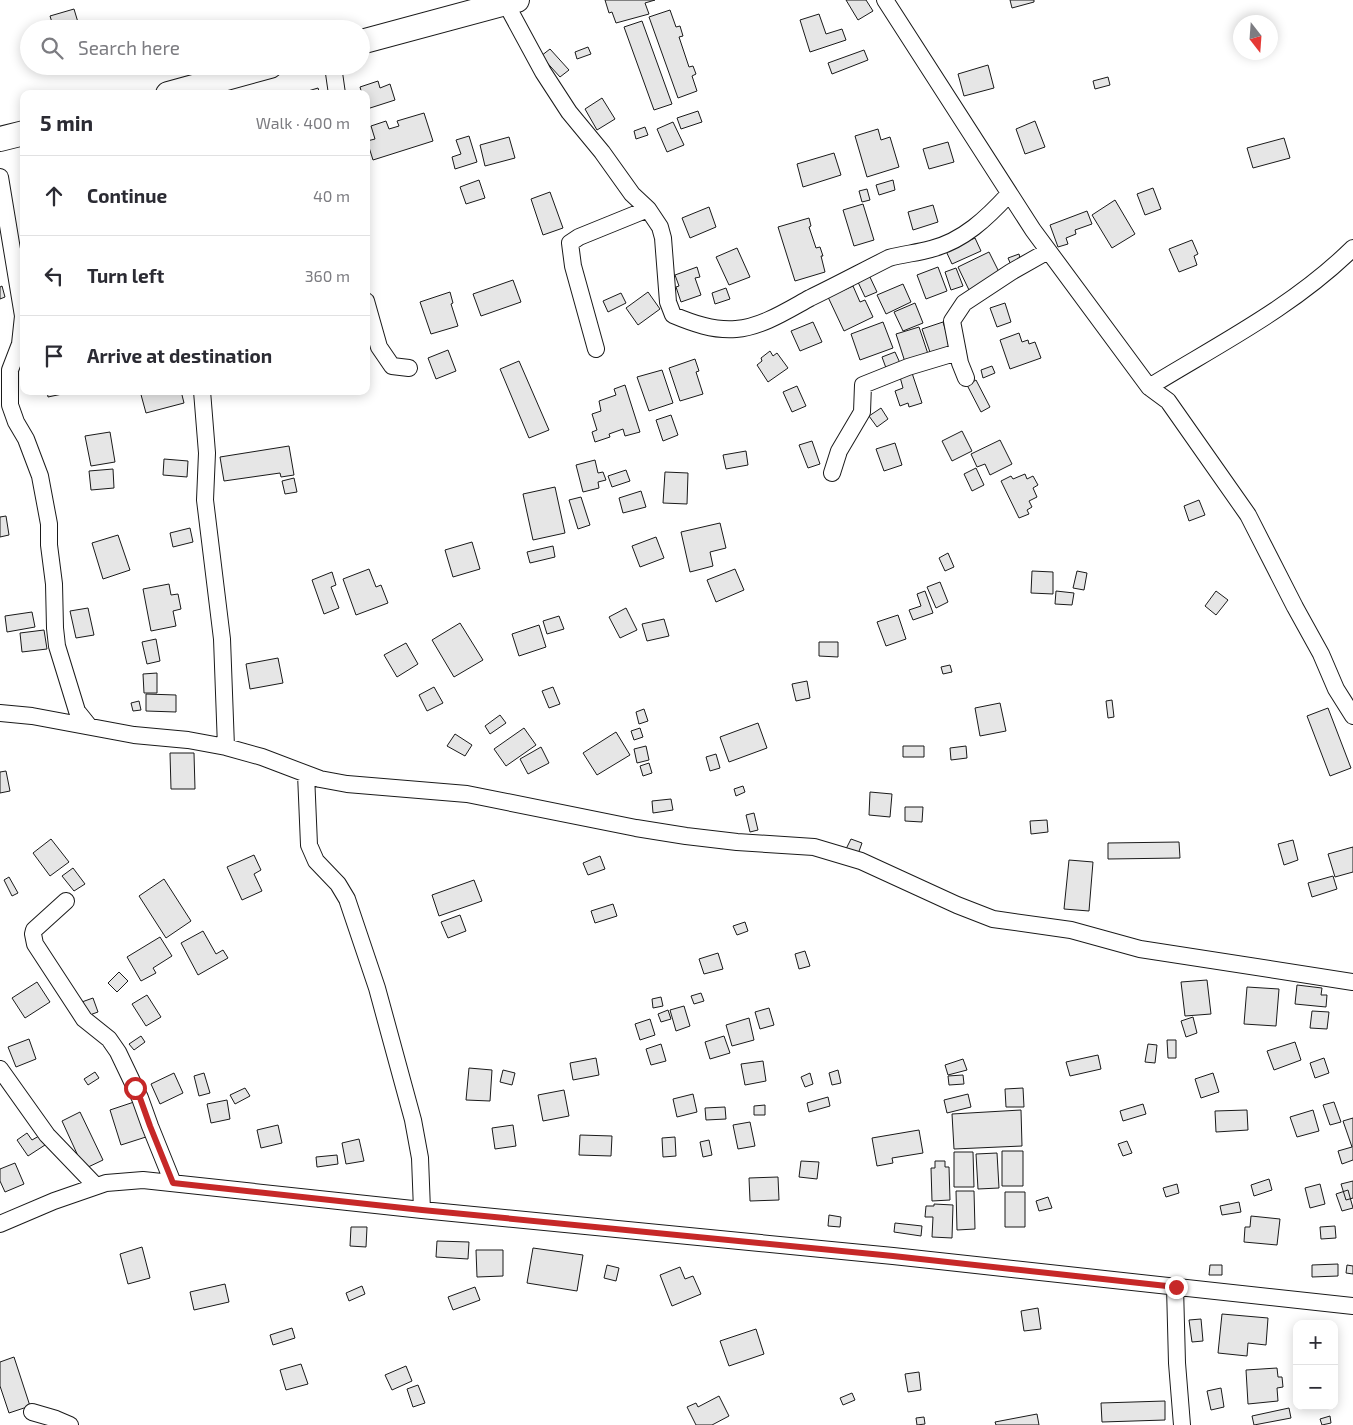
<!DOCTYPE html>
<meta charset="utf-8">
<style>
body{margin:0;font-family:"Exo 2",sans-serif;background:#f2f2f3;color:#2b2b33}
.controls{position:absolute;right:15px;bottom:15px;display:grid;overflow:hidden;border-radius:10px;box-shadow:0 2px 12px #0003}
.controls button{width:45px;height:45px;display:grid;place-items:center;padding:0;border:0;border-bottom:1px solid #e1e1e2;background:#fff;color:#2b2b33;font:25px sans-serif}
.compass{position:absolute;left:1233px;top:15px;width:45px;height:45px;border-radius:50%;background:#fff;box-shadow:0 2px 12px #0003;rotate:163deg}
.stop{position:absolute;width:15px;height:15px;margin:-11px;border:4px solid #c62828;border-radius:50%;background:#fff}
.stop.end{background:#c62828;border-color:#fff;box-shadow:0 1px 5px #0008}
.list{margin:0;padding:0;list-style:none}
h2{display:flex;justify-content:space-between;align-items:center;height:65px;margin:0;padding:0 20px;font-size:21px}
h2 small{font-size:16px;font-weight:400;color:#7c7c81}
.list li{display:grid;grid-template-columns:32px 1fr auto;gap:15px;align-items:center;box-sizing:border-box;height:80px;padding:0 20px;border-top:1px solid #e1e1e2}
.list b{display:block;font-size:19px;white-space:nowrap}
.list em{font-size:16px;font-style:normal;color:#7c7c81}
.icon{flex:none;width:28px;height:28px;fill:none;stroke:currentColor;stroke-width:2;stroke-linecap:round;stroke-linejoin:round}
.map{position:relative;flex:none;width:1353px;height:1425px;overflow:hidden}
.search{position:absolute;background:#fff;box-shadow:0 2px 12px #0003;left:20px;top:20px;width:350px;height:55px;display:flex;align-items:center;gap:12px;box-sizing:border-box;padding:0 18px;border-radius:28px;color:#7c7c81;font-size:19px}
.panel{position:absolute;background:#fff;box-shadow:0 2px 12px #0003;left:20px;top:90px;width:350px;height:305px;border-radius:10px}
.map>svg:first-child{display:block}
.building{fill:#e6e6e6;stroke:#1a1a1a}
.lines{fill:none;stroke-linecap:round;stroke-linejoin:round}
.street-casing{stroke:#1a1a1a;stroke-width:18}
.secondary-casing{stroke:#1a1a1a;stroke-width:26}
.street{stroke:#fff;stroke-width:16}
.secondary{stroke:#fff;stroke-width:24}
.route{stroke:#c62828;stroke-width:6}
</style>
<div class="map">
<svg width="1353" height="1425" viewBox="0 0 1353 1425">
<rect width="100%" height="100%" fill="#fff"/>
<path class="building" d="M605 0H655L645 3 649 14 616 23 612 12 609 13Z
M846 0H866L873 11 858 20Z
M1010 0H1034V2L1012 8Z
M74 9 80 29H54L50 16Z
M670 10 676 27 680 26 683 36 679 37 689 67 693 66 696 74 692 76 697 91 678 98 649 17Z
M819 14 826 34 842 29 846 40 810 52 800 20Z
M642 21 672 104 654 110 624 27Z
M588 47 591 54 577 59 575 52Z
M550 49 569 70 560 77 541 56Z
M864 50 868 60 832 74 828 63Z
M988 65 994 88 964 96 958 74Z
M1108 77 1110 85 1095 89 1093 81Z
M378 81 380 88 390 84 395 100 367 109 366 94H362L360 87Z
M318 88 320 94H298Z
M602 98 615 119 597 130 585 109Z
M698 111 702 122 681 129 677 118Z
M424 113 433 141 373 160 367 141 375 139 371 126 386 121 389 129 399 126 397 121Z
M1035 121 1045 147 1025 154 1016 129Z
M673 122 684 145 667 152 657 129Z
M645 127 648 135 636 139 634 131Z
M878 129 881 140 890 137 899 167 867 177 855 136Z
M469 136 477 162 455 169 452 157 461 154 456 140Z
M509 137 515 158 485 166 480 145Z
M1284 138 1290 158 1253 168 1247 148Z
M948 142 954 162 929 169 923 149Z
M834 153 841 175 803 187 797 164Z
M479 180 485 198 466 204 460 187Z
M893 180 895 190 879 195 876 185Z
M1153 188 1161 209 1145 215 1137 194Z
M867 189 870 200 862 202 859 191Z
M550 192 563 228 543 235 531 199Z
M1115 200 1135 234 1112 248 1092 215Z
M863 204 874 240 854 246 843 210Z
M933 205 938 222 913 230 908 212Z
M709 207 716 227 690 238 682 218Z
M1087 211 1092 224 1075 230 1076 234 1066 238 1068 244 1058 247 1050 225Z
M809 218 811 226 809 227 816 248 820 247 823 256H821L825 272 795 281 778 227Z
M975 238 981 251 952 264 946 251Z
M1192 240 1198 254 1194 256 1197 265 1179 272 1169 249Z
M737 248 750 277 729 285 716 257Z
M989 252 1000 274 969 290 958 267Z
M1019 254 1021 262 1011 265 1008 258Z
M697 267 700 277 695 278 701 295 681 302 676 287 679 286 675 275Z
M938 267 947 291 926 299 917 275Z
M956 268 963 286 951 290 945 272Z
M869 275 877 292 865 297 857 280Z
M513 280 521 302 481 316 473 294Z
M903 284 911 302 886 314 877 295Z
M2 286 5 297 0 299V287Z
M853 286 860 302 865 300 873 317 844 331 828 297Z
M726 288 730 299 715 304 712 293Z
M450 292 453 303 451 304 458 326 431 334 420 302Z
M648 292 660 309 638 325 626 308Z
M621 293 626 303 608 312 603 301Z
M915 303 923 323 903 331 894 312Z
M1005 303 1011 322 997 327 990 308Z
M813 322 822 342 800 351 791 331Z
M883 322 893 348 860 360 851 334Z
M943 322 951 348 931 355 922 329Z
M919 327 928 354 905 362 896 334Z
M1019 333 1022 342 1028 340 1029 344 1035 342 1041 358 1010 369 1000 340Z
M448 350 456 371 436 379 428 358Z
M770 351 773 356 777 353 788 368 768 382 757 365 762 361 761 358Z
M895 352 900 363 886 368 882 357Z
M695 359 699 371 696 372 703 394 680 401 669 368Z
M519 361 549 430 529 438 500 369Z
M992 366 995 373 983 378 981 370Z
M662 370 673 403 649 411 637 377Z
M912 373 922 403 909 407 908 403 900 406 895 391 903 388 900 377Z
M976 380 990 407 981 412 967 385Z
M625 385 640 432 625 436 623 429 609 434 610 437 595 442 592 432 597 430 592 414 601 411 599 401 616 395 614 389Z
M797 386 806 406 792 412 783 392Z
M47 391H67V393L48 397Z
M140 391H181L184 403 146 413Z
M881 408 888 419 877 427 869 416Z
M671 415 678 435 663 441 656 420Z
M962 431 972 451 952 461 942 441Z
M110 432 115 462 91 466 85 436Z
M1000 440 1012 464 990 475 985 464 977 467 971 454Z
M812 441 820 464 808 468 799 445Z
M895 443 902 465 884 471 876 449Z
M289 446 294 475 281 477 280 473 224 481 220 457Z
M746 451 748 465 726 469 723 455Z
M164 459 188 461 187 477 163 475Z
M595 460 598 473 603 472 606 480 598 482 599 488 583 492 576 465Z
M976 468 984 485 972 491 964 474Z
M113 469 114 488 91 490 89 471Z
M626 470 630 481 612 487 608 476Z
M665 472 688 473 687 504 663 503Z
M1025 474 1027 479 1033 476 1038 485 1033 488 1037 497 1029 501 1032 507 1027 510 1029 514 1019 518 1001 481 1011 476 1013 479Z
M294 478 297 492 285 494 282 481Z
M555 487 565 533 533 540 523 494Z
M641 491 646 507 623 513 619 498Z
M581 497 590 525 578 529 569 500Z
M1199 500 1205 515 1189 521 1184 506Z
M6 516 9 535 0 537V517Z
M720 523 726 548 710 552 713 566 690 572 681 532Z
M190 528 193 542 173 547 170 533Z
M118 535 130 570 103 579 92 543Z
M656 537 664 558 640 567 632 546Z
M472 542 480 569 453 577 445 550Z
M553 546 555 557 530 563 527 552Z
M948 553 954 567 945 571 939 558Z
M369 569 376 587 381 585 388 603 356 615 343 579Z
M735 569 744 590 716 602 707 580Z
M1032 571 1053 572V594L1031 593Z
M1077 571 1087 573 1084 590 1073 588Z
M332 572 336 585 331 587 339 608 324 614 312 580Z
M940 582 948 602 936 608 927 587Z
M169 584 171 595 178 594 181 609 173 611 176 626 151 631 143 589Z
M925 591 933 613 913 620 909 610 921 606 917 594Z
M1056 591 1074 593 1072 605 1055 604Z
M1216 591 1228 600 1216 615 1205 606Z
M88 608 94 635 76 638 70 611Z
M626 608 637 630 620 638 609 617Z
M32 612 35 627 7 632 5 616Z
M898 615 906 639 886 646 877 622Z
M559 616 564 629 547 634 543 621Z
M664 619 669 636 647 641 642 624Z
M460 623 483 660 454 677 432 640Z
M539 625 546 647 519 656 512 634Z
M44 630 47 649 22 652 20 633Z
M156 639 160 661 147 664 142 642Z
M819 642H838V657L819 656Z
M406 643 418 664 397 677 384 655Z
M278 658 283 683 250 689 246 664Z
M950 665 952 672 943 674 941 667Z
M157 673V693H144L143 674Z
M807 681 810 698 796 701 792 684Z
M434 687 443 703 427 711 419 695Z
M553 687 560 704 549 708 542 691Z
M146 694 176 695V712L146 711Z
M1112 700 1114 717 1108 718 1106 701Z
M139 701 141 710 133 711 131 703Z
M1000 703 1006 731 980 736 975 708Z
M1328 708 1351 768 1330 776 1307 716Z
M644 709 648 721 639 724 636 712Z
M500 715 506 723 490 734 485 726Z
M758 723 767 748 729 762 720 737Z
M524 728 536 745 506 766 494 749Z
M640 728 643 737 634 740 631 731Z
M616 732 630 755 597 775 583 753Z
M455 734 472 745 465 756 447 746Z
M646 746 649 760 637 763 634 749Z
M903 746H924V757H903Z
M966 746 967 758 951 760 950 748Z
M541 747 549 763 528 774 520 759Z
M170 753H194L195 789H171Z
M716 754 720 768 710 771 706 757Z
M649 763 652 773 643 776 640 766Z
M6 771 10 791 0 793V772Z
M743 786 745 792 736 796 734 789Z
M870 792 892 794 890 817 869 815Z
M671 799 673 810 653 813 652 801Z
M905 807H923L922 822 905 821Z
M754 813 758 830 750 832 746 815Z
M1047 820 1048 832 1031 834 1030 821Z
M51 839 69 862 50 876 33 853Z
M851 839 862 843 858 854 846 849Z
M1293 840 1298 860 1284 865 1278 844Z
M1179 842 1180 858 1108 859V843Z
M1353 847V872L1335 877 1328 854Z
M254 855 261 870 254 874 262 891 242 900 227 867Z
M600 856 605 869 588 875 583 863Z
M1069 860 1093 862 1089 911 1064 909Z
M73 868 85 884 74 891 62 876Z
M1333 876 1337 889 1312 897 1308 883Z
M9 877 18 893 12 896 4 880Z
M164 879 191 921 166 938 139 896Z
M474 880 482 901 439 916 432 895Z
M613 904 617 916 595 923 591 911Z
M460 915 466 931 448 938 441 922Z
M745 922 748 931 737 935 733 926Z
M203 931 216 954 223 950 228 958 198 975 181 943Z
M160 937 172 956 153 968 156 973 141 981 127 957Z
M805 951 810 966 799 969 795 954Z
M718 953 723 969 704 974 699 959Z
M119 972 128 981 117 992 108 983Z
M1207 980 1211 1014 1185 1016 1181 982Z
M37 982 50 1002 25 1018 12 998Z
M1297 985 1322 988 1321 995H1327L1326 1007 1295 1004Z
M1247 987 1279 989 1276 1026 1244 1024Z
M701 993 704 1001 694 1004 691 996Z
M147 995 161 1017 146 1026 132 1004Z
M661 997 663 1006 653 1008 652 999Z
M93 998 98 1012 84 1017 79 1003Z
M684 1006 690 1026 676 1031 670 1010Z
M769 1008 774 1025 760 1029 755 1012Z
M668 1010 671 1019 661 1022 658 1014Z
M1312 1011 1329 1012 1327 1029 1310 1028Z
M1193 1017 1197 1033 1186 1037 1181 1021Z
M749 1018 754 1040 732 1046 726 1025Z
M650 1019 655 1035 640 1040 635 1024Z
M141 1036 145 1042 134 1050 129 1044Z
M724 1036 730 1053 710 1059 705 1042Z
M29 1039 36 1059 16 1067 8 1047Z
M1167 1040H1176V1058H1168Z
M1295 1042 1301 1060 1274 1070 1267 1051Z
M661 1044 666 1061 651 1065 646 1049Z
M1148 1044 1157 1045 1155 1063 1145 1062Z
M1098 1055 1101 1069 1070 1076 1066 1062Z
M596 1058 599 1075 573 1080 570 1063Z
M1324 1058 1329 1073 1315 1078 1310 1063Z
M963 1059 967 1070 948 1075 945 1065Z
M763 1061 766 1081 745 1085 741 1064Z
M469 1068 492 1070 490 1101 466 1100Z
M503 1070 515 1073 512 1085 500 1082Z
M838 1070 841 1083 832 1085 829 1073Z
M95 1072 99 1078 88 1085 84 1079Z
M174 1073 183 1093 160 1104 151 1084Z
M204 1073 210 1093 199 1096 194 1076Z
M810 1073 813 1084 805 1087 801 1077Z
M1213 1073 1219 1092 1201 1098 1195 1079Z
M963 1075 964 1084 949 1085 948 1076Z
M245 1088 250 1096 235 1104 230 1095Z
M1023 1088 1024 1107H1006L1005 1089Z
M564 1090 569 1116 543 1121 538 1095Z
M693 1094 697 1112 677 1117 673 1099Z
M968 1094 971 1107 947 1113 944 1100Z
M828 1097 830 1106 809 1112 807 1103Z
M227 1100 230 1119 211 1123 207 1104Z
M137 1101 149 1136 121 1145 110 1110Z
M1334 1102 1341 1122 1330 1125 1323 1105Z
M1143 1104 1146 1114 1123 1121 1120 1111Z
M765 1105V1115H754V1106Z
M725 1107 726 1119 706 1120 705 1108Z
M1021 1110 1022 1146 954 1149 952 1114Z
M1247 1110 1248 1130 1216 1132 1215 1111Z
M1313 1110 1319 1131 1297 1137 1290 1117Z
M80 1112 103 1160 84 1169 62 1121Z
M1353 1118V1160L1342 1164 1338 1151 1352 1147 1343 1121Z
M750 1122 755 1146 738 1149 733 1125Z
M278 1125 282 1143 261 1148 257 1130Z
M513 1125 516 1146 495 1149 492 1128Z
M919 1130 923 1153 892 1158 893 1163 877 1166 872 1138Z
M27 1133 32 1140 39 1136 45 1145 28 1156 17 1140Z
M580 1135 612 1136 611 1156 579 1155Z
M675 1137 676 1156 663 1157 662 1138Z
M359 1139 364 1161 346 1164 342 1143Z
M709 1140 712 1155 703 1157 700 1142Z
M1127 1141 1132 1153 1123 1156 1118 1144Z
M1002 1151H1023V1186H1002Z
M954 1152H973L974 1187H954Z
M997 1153 999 1188 978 1189 976 1154Z
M337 1155 338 1164 317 1167 316 1157Z
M801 1161 819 1162 817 1179 799 1177Z
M935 1161H945V1167H949L950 1200 932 1201 931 1168H935Z
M15 1163 24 1184 5 1192 0 1181V1169Z
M778 1177 779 1200 750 1201 749 1178Z
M1269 1179 1272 1190 1254 1196 1251 1185Z
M1353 1181V1198L1346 1200 1341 1184Z
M1177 1184 1179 1193 1166 1197 1163 1188Z
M1320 1184 1325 1204 1310 1208 1305 1188Z
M1348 1190 1353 1208 1342 1211 1336 1194Z
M956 1191H974L975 1229 957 1230Z
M1005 1192H1025V1227H1005Z
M1048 1197 1052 1208 1039 1211 1036 1201Z
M1239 1202 1241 1212 1222 1215 1220 1206Z
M934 1204 953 1205 952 1238 932 1237 933 1217H925L926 1206H934Z
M829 1215 841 1217 840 1227 828 1226Z
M1251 1216 1280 1219 1277 1245 1244 1242 1245 1227H1250Z
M895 1223 922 1226 921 1236 894 1232Z
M1335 1226 1336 1238 1321 1239 1320 1227Z
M351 1227H367L366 1247 350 1246Z
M437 1241 469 1242 468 1259 436 1257Z
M142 1247 150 1278 128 1284 120 1254Z
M533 1248 583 1255 577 1291 527 1283Z
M476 1250H503V1276L477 1277Z
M1338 1264V1276L1312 1277V1265Z
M607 1265 619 1268 616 1281 604 1278Z
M1210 1265H1222V1275H1209Z
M1347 1265 1353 1266V1274L1346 1273Z
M680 1267 685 1279 693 1276 701 1294 672 1306 660 1275Z
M225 1284 229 1302 194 1310 190 1292Z
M362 1286 365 1294 349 1301 346 1293Z
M475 1287 480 1300 453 1310 448 1297Z
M1038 1308 1041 1329 1024 1331 1021 1311Z
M1222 1314 1268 1318 1266 1345 1248 1343 1247 1356 1218 1353Z
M1201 1319 1203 1341 1192 1342 1189 1320Z
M292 1328 295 1338 273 1345 270 1335Z
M756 1329 764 1354 729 1366 720 1341Z
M14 1357 30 1406 9 1413 0 1386V1362Z
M301 1364 308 1384 286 1390 280 1370Z
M406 1366 412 1381 392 1390 385 1375Z
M1277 1368 1278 1377H1282L1283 1387 1277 1388 1278 1401 1248 1404 1246 1370Z
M919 1372 921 1390 908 1392 905 1374Z
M418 1385 425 1403 413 1407 407 1389Z
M1221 1388 1224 1407 1211 1410 1207 1391Z
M852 1393 855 1400 843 1405 840 1398Z
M719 1396 729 1416 712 1425H696L687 1407 696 1403 698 1407Z
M1165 1401V1420L1102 1422 1101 1403Z
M1289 1408 1291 1418 1254 1425 1252 1416Z
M1037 1414 1039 1425H996L995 1422Z
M1330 1416 1331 1423 1322 1425 1320 1419Z
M924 1417 925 1424 917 1425 916 1418Z"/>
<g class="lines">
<defs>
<path id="street" d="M504 0 543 72 569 112 602 152 632 194 648 209 660 227 663 238 668 302 673 315C692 323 714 331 736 329 762 327 788 310 810 298 837 285 863 271 889 258 903 254 917 253 931 249 963 241 987 218 1009 194
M885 0 1033 230 1149 387 1168 401 1248 515 1295 607 1321 654 1336 689 1353 716
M333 66 337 94
M0 177 23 316 20 344 10 370V405L16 422 26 439 40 476 49 524V545L54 584 55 628 57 646 77 711 89 726
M366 301 379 347 392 366 409 368
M596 349 573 266 570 243 579 237 648 209
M966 378 960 363 952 321 964 303 1011 272 1048 251
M1149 387C1219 344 1293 307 1353 248
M202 391 207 453 205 500 222 639 226 747
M832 473 839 451 862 412 863 385 908 367 958 352
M0 713 32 716 134 735 188 740 226 747 262 757 320 779 347 784 467 794 636 828 686 836 737 842 814 847 861 861 957 905 993 919 1071 930 1140 949 1353 982
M306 774 309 845 316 861 338 884 347 899 377 988 413 1120 420 1158 422 1210
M66 901 34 930 33 934 35 944 84 1019 109 1039 118 1052 140 1098 150 1126 173 1183
M0 1069 47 1135 96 1186
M0 1224 54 1201 106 1183 143 1180 422 1210 893 1256 1353 1306
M1175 1287 1177 1363 1182 1425
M32 1412 56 1419 70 1425"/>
<path id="secondary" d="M361 42 517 0
M168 94 270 66
M0 139 24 133"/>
</defs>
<use href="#street" class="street-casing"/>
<use href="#secondary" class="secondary-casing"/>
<use href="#street" class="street"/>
<use href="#secondary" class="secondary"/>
</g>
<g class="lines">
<path class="route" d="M135 1088 140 1098 150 1126 173 1183 422 1210 893 1256 1176 1287"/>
</g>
</svg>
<div class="controls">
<button>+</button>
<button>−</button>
</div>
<svg class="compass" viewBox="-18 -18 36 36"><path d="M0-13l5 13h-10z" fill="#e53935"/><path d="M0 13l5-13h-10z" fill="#7c7c81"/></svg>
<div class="stop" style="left:135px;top:1088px"></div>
<div class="stop end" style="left:1176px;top:1287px"></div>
<div class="search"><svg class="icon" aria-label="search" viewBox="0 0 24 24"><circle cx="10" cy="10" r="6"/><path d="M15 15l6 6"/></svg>Search here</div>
<section class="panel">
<h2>5 min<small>Walk · 400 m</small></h2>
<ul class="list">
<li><svg class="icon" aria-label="ahead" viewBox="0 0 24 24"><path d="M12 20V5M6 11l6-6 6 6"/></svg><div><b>Continue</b></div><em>40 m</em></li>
<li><svg class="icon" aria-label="left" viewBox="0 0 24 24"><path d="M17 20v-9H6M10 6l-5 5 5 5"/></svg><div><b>Turn left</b></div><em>360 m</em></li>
<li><svg class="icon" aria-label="arrive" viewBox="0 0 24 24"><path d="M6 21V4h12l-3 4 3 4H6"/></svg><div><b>Arrive at destination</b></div></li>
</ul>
</section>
</div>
